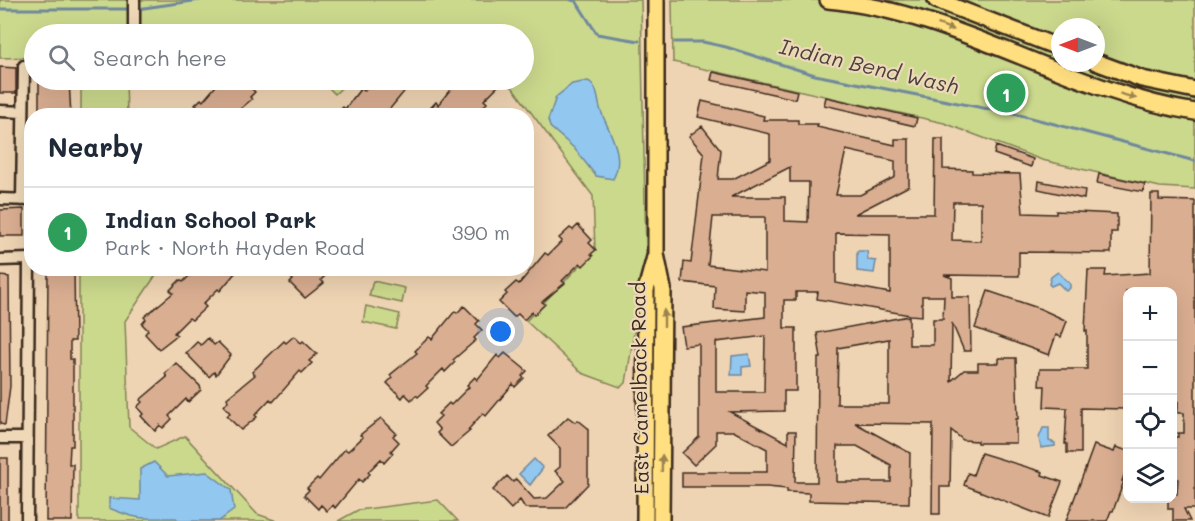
<!DOCTYPE html>
<meta charset="utf-8">
<style>
body{margin:0;font-family:Mali,sans-serif;background:#f6f6f7;color:#1f2937}
.controls{position:absolute;right:18px;bottom:18px;display:grid;overflow:hidden;border-radius:12px;box-shadow:0 6px 24px #0002}
.controls button{width:54px;height:54px;display:grid;place-items:center;padding:0;border:0;border-bottom:2px solid #e0e1e3;background:#fff;color:#1f2937;font:30px sans-serif}
.compass{position:absolute;left:1051px;top:18px;width:54px;height:54px;border-radius:50%;background:#fff;box-shadow:0 6px 24px #0002;rotate:270deg}
.you{position:absolute;left:501px;top:332px;width:21px;height:21px;margin:-15px;border:4px solid #fff;border-radius:50%;background:#1a73e8;box-shadow:0 0 0 9px #1a73e833}
.badge{display:grid;place-items:center;width:39px;height:39px;border-radius:50%;background:#db2777;color:#fff;font-size:20px;font-weight:700}
.pin{position:absolute;translate:-50% -50%;border:3px solid #fff;box-shadow:0 2px 6px #0006}
.list{margin:0;padding:0;list-style:none}
h2{display:flex;justify-content:space-between;align-items:center;height:78px;margin:0;padding:0 24px;font-size:26px}
h2 small{font-size:20px;font-weight:400;color:#747a83}
.list li{display:grid;grid-template-columns:39px 1fr auto;gap:18px;align-items:center;box-sizing:border-box;height:90px;padding:0 24px;border-top:2px solid #e0e1e3}
.list b{display:block;font-size:22px;white-space:nowrap}
.list p{margin:0;font-size:20px;white-space:nowrap;color:#747a83}
.list em{font-size:20px;font-style:normal;color:#747a83}
.icon{flex:none;width:33px;height:33px;fill:none;stroke:currentColor;stroke-width:2;stroke-linecap:round;stroke-linejoin:round}
.map{position:relative;flex:none;width:1195px;height:521px;overflow:hidden}
.search{position:absolute;background:#fff;box-shadow:0 6px 24px #0002;left:24px;top:24px;width:510px;height:66px;display:flex;align-items:center;gap:15px;box-sizing:border-box;padding:0 21px;border-radius:33px;color:#747a83;font-size:22px}
.panel{position:absolute;background:#fff;box-shadow:0 6px 24px #0002;left:24px;top:108px;width:510px;height:168px;border-radius:24px}
.map>svg:first-child{display:block}
.green{fill:#cbd98d;stroke:#838256;stroke-width:1.5;fill-rule:evenodd}
.water{fill:#92c7f0;stroke:#6f889c;stroke-width:1.5}
.lines{fill:none;stroke-linecap:round;stroke-linejoin:round}
.stream{stroke:#6f889c;stroke-width:3}
.building{fill:#daae91;stroke:#3b2a1e;stroke-width:1.5;fill-rule:evenodd}
.street-casing{stroke:#3b2a1e;stroke-width:15}
.primary-casing{stroke:#3b2a1e;stroke-width:20}
.street{stroke:#eed8b7;stroke-width:10}
.primary{stroke:#ffdf80;stroke-width:15}
.oneway{fill:#9d844f}
.labels{text-anchor:middle;stroke-width:4.5;stroke-linejoin:round;paint-order:stroke}
.street-label{font-size:20px;fill:#3b2a1e;stroke:#eed8b7}
.water-label{font-size:21px;font-style:italic;fill:#48423e;stroke:#eed8b7}
</style>
<div class="map">
<svg width="1195" height="521" viewBox="0 0 1195 521">
<rect width="100%" height="100%" fill="#efd4b3"/>
<filter id="ink" filterUnits="userSpaceOnUse"><feTurbulence type="fractalNoise" baseFrequency=".0167" numOctaves="2"/><feDisplacementMap in="SourceGraphic" scale="12" xChannelSelector="R" yChannelSelector="G"/><feConvolveMatrix kernelMatrix="1 2 1 2 8 2 1 2 1" color-interpolation-filters="sRGB"/></filter>
<g filter="url(#ink)">
<path class="green" d="M0 0H641L646 256 626 383 620 387 582 373 526 321 595 250 593 196 507 80H524V34H80L79 30 77 34H34V57L0 58Z
M672 0H1195V189L1160 187 1042 160 944 123 673 62ZM1060 27H1096V63H1060Z
M81 80H126L127 115H81Z
M321 80H350L335 94Z
M79 269H160L125 321 129 427 156 449 185 436 257 514 277 521H79Z
M373 281 405 288 402 303 369 296Z
M366 306 400 314 396 329 363 322Z
M438 500 458 521H338L358 510Z"/>
<path class="water" d="M588 81C599 87 597 101 601 111 609 133 626 155 613 179L596 176 574 148 550 127 548 120 556 97 572 84Z
M857 251H867L868 260 876 261 874 273 857 271Z
M1058 272 1070 284V288L1066 291 1058 283 1051 286 1049 284 1051 277Z
M749 354 751 366 742 367V375H731L732 356Z
M1043 428H1049V441L1055 443V446L1041 448 1039 438Z
M534 459 543 468 530 485 519 474Z
M154 462 168 476 207 472 231 490 234 510 219 521H179L176 518C144 518 140 521 109 508V498L140 500V469Z"/>
<g class="lines">
<path class="stream" d="M571 0 576 1 597 34 639 41
M0 9H130
M137 9 200 0
M675 42H703L726 47 815 75 1024 116 1195 161"/>
</g>
<path class="building" d="M0 67 16 68V93H0Z
M713 72 797 91 795 99 711 80Z
M39 80H69L71 116H39Z
M221 80H243L255 92 250 97 252 99 232 116H189L198 107 195 105 201 99 203 101Z
M375 80H420L409 90 407 88 384 116H334L343 107 345 109 361 88 364 91Z
M464 80H504L484 100 487 103 474 116H423L436 102 438 105 457 81 460 83Z
M826 97 917 118 915 126 824 105Z
M702 101 764 116 763 120H798V124H818L817 127 895 145V139H909V186L855 214H934L935 139H943V169L972 170V173L1020 174 1023 213 1056 214V211L1117 214V232H1111V253L1019 252V276L944 275 952 278V297H970L971 351H964L952 323 951 381 964 370H978V363H999V358H1016L1018 419H1016V443H977V441L963 440 951 430 950 487H940V514H932L933 424 855 423 910 453 909 503 809 501V493L787 492V489L767 487H682V472H767V449L733 431H716V444L694 465 682 453 699 437V344L684 346 681 327 765 317V292L745 290V311L714 309 715 286 682 282 684 262 691 263 704 154 689 136 702 126 721 150 718 179H733L770 160V134L698 117ZM846 150 895 161V177L860 195H836ZM790 167V182H809L808 222 785 221V197H731ZM953 202H981V241L952 240ZM713 217H765V272L708 265ZM836 233 890 234V293L836 283ZM796 292H818L817 299 910 315 922 316V296H944L943 319H933V345H909V316L817 333 821 358H818L817 482H795L796 431H788V443L730 412 784 411V391H796V328H784V300H796ZM765 336 764 392H716V342ZM889 339V404H837L838 348ZM837 446H857L891 465V482H837Z
M996 146 1033 159 1031 167 994 154Z
M1099 174 1145 184 1143 192 1097 183Z
M1039 181 1085 190 1084 199 1038 189Z
M1151 194H1159V200L1195 201V509H1184L1190 521H1173V509H1168V498H1173V493L1177 494 1178 479H1173V437H1178V433H1184V413H1178V401H1173V291H1126L1125 409 1081 408V453H1067V444H1065L1067 408 1044 407 1045 386H1039L1040 369H1087V331H1085L1088 270H1106L1105 276 1150 273Z
M24 209V236H0V210Z
M578 225 592 240 589 243 596 250 591 254 593 256 583 266 580 263 562 281 565 283 542 302 545 304 534 315 532 312 524 320 518 314 514 317 499 302 507 294 505 292 516 282 519 284 545 253 548 255 562 241 559 238 570 228 573 230Z
M197 268H232L236 272 220 291 218 289 203 304 206 307 192 320 189 318 174 333 177 335 159 349 145 334 148 330 142 324 146 319 144 317 173 293 170 290 180 280 183 282Z
M293 268H333L321 280 324 283 305 298 290 283 293 280 287 274Z
M48 271H74L75 341H70V359H73V446H70L69 464H73L72 521H46Z
M0 276 9 277 10 386 5 425 0 424Z
M988 291 1041 309 1067 321 1061 337 1056 335 1049 355 975 328Z
M464 306 479 321 476 324 482 330 474 338 476 340 453 360 455 362 445 372 443 369 426 386 428 388 418 397 416 395 411 400 405 394 402 398 387 383 392 378 390 375 417 353 415 351 429 337 432 339 455 311 457 313Z
M294 336 301 343 303 341 317 354 309 361 312 363 302 373 300 371 273 402 270 399 255 415 257 417 241 430 227 416 230 413 224 406 228 401 227 398 255 375 252 372 284 341 286 343Z
M208 338 214 345 218 342 231 355 216 375 214 372 209 377 186 353 197 342 201 345Z
M505 353 527 371 522 376 524 378 515 387 513 384 486 416 483 413 468 430 470 431 451 447 437 433 440 430 434 423 441 416 438 414 449 403 451 405 469 387 467 385 475 377 477 380 497 355 500 358Z
M176 363 200 386 201 390 188 402 186 399 169 416 172 419 163 428 160 425 155 431 141 416 143 414 137 407 142 402 140 400 167 377 165 374Z
M568 417 575 422 578 420 588 428V484L565 508H525L520 500 511 509 493 490 507 476 513 482 516 479 534 499 547 498 565 481 555 471 560 467V448L548 436Z
M381 418 396 433 393 436 399 442 391 451 393 453 384 463 381 459 368 472 370 474 362 482 359 479 335 508 333 505 327 511 321 505 318 509 304 495 309 490 307 488 317 478 319 480 345 449 348 451 363 437 360 435Z
M1094 445 1114 452 1116 447 1128 451V464L1122 481H1124L1113 511H1111L1107 521H1066Z
M981 453 1043 472 1042 475 1062 482 1048 518 964 485 968 473 973 475Z
M0 458H8V521H0Z"/>
<g class="lines">
<defs>
<path id="street" d="M134 0V34
M0 111 23 112
M0 199 32 200
M22 200 24 66
M0 260 29 259 27 521
M0 438H27"/>
<path id="primary" d="M656 0V254L663 289 661 521
M828 0C957 12 1068 91 1195 112
M936 0 1060 48
M1096 62 1142 79 1195 90
M645 521 646 290 655 257"/>
</defs>
<use href="#street" class="street-casing"/>
<use href="#primary" class="primary-casing"/>
<use href="#street" class="street"/>
<use href="#primary" class="primary"/>
</g>
<defs><path id="oneway-solid" d="M-6-.8H1V-3.2L6.5 0L1 3.2V.8H-6Z" transform="scale(1.5)"/></defs>
<g class="oneway">
<use href="#oneway-solid" transform="translate(946 27) rotate(20)"/>
<use href="#oneway-solid" transform="translate(1128 96) rotate(17)"/>
<use href="#oneway-solid" transform="translate(664 318) rotate(-90)"/>
<use href="#oneway-solid" transform="translate(662 463) rotate(-89)"/>
</g>
</g>
<g class="labels">
<g class="street-label">
<text transform="translate(640 388) rotate(-91)" y="7">East Camelback Road</text>
</g>
<g class="water-label">
<text transform="translate(869 67) rotate(13)" y="7">Indian Bend Wash</text>
</g>
</g>
</svg>
<div class="controls">
<button>+</button>
<button>−</button>
<button><svg class="icon" aria-label="locate" viewBox="0 0 24 24"><circle cx="12" cy="12" r="6"/><path d="M12 2v4M12 18v4M2 12h4M18 12h4"/></svg></button>
<button><svg class="icon" aria-label="layers" viewBox="0 0 24 24"><path d="M12 4l9 5-9 5-9-5zM3 14l9 5 9-5"/></svg></button>
</div>
<svg class="compass" viewBox="-18 -18 36 36"><path d="M0-13l5 13h-10z" fill="#e53935"/><path d="M0 13l5-13h-10z" fill="#747a83"/></svg>
<div class="you"></div>
<div class="pin badge" style="left:1006px;top:93px;background:#2e9e5b">1</div>
<div class="search"><svg class="icon" aria-label="search" viewBox="0 0 24 24"><circle cx="10" cy="10" r="6"/><path d="M15 15l6 6"/></svg>Search here</div>
<section class="panel">
<h2>Nearby<small></small></h2>
<ul class="list">
<li><span class="badge" style="background:#2e9e5b">1</span><div><b>Indian School Park</b><p>Park · North Hayden Road</p></div><em>390 m</em></li>
</ul>
</section>
</div>
